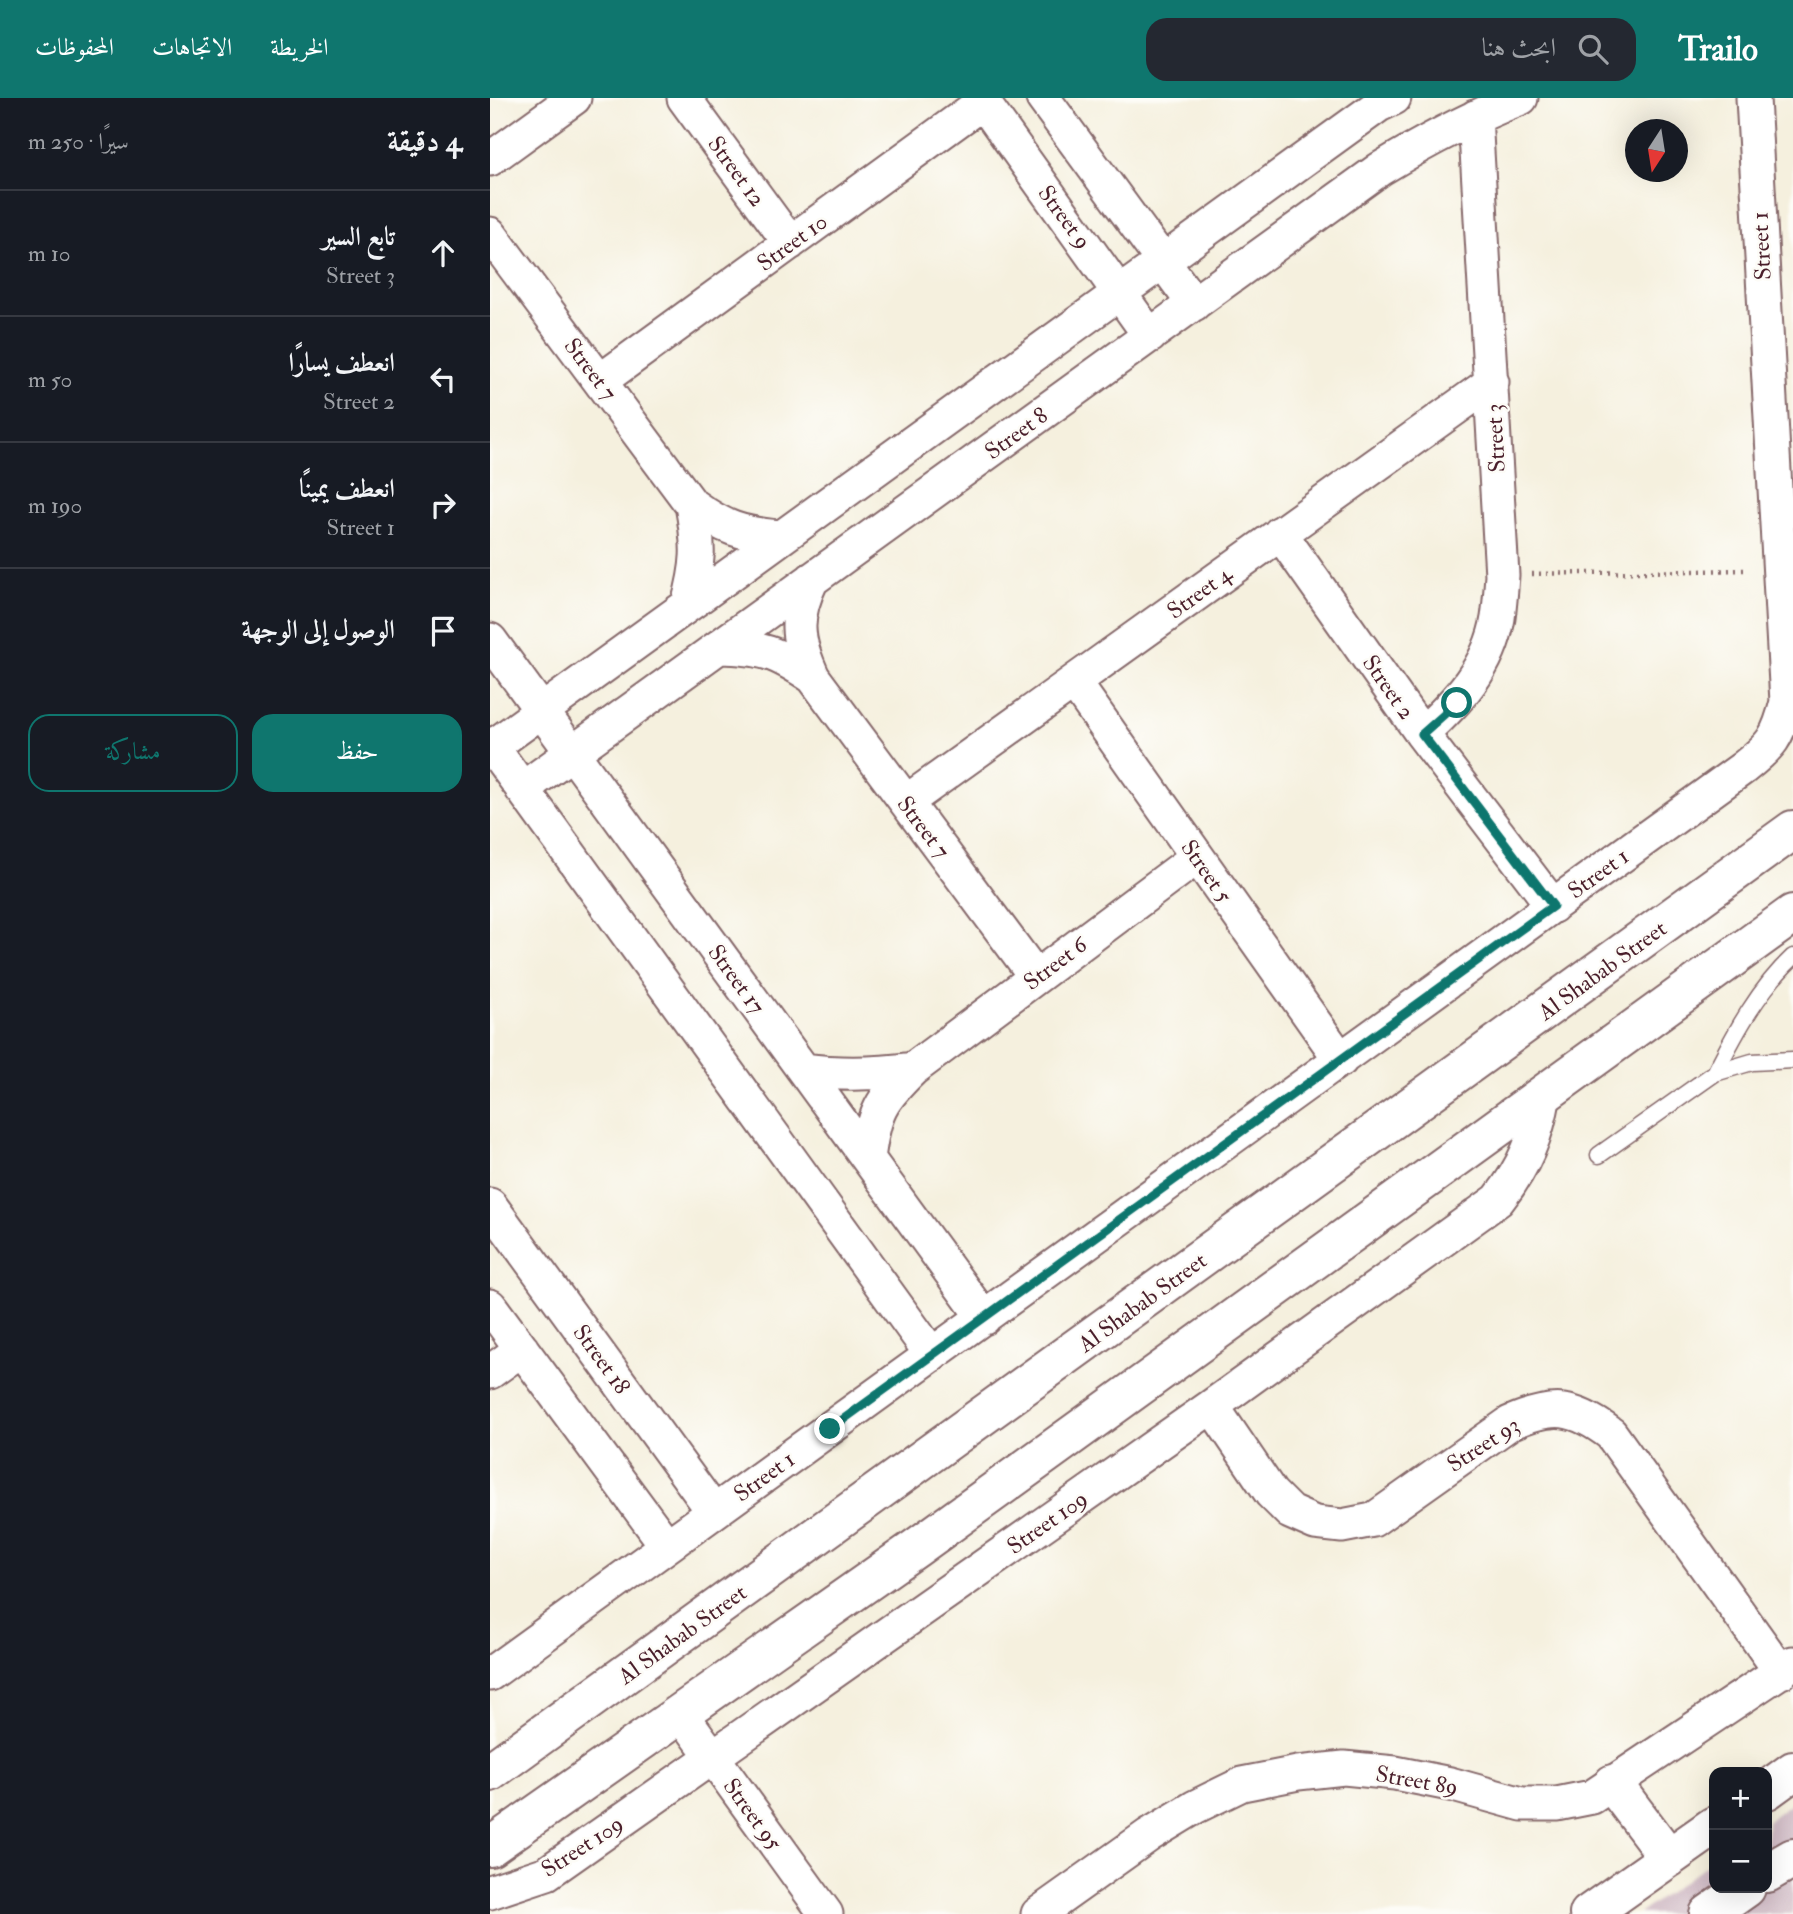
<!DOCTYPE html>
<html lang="ar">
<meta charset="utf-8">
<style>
body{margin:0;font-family:"IM FELL Double Pica",Amiri,serif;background:#242831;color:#f1f3f6;direction:rtl}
.controls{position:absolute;right:21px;bottom:21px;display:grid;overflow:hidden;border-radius:14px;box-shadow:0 7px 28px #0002}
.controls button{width:63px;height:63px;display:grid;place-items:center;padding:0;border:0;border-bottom:2px solid #363941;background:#171b24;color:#f1f3f6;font:35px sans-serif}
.compass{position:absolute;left:1135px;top:21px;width:63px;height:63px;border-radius:50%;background:#171b24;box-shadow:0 7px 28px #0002;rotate:192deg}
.stop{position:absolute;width:21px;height:21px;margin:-16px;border:5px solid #0f766e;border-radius:50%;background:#fff}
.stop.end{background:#0f766e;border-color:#fff;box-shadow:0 2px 7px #0008}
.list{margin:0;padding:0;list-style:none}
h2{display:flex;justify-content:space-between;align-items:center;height:91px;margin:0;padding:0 28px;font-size:30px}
h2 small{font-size:23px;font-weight:400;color:#9ea1a6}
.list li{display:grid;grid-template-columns:46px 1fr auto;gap:21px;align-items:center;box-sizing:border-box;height:126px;padding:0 28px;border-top:2px solid #363941}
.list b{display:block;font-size:26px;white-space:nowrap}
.list p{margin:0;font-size:23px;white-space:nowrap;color:#9ea1a6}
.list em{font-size:23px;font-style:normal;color:#9ea1a6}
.actions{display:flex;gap:14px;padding:21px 28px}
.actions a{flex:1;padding:16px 0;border:2px solid #0f766e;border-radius:21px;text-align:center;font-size:24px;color:#0f766e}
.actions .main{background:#0f766e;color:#fff}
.icon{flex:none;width:38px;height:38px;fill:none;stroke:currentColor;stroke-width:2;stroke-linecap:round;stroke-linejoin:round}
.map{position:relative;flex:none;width:1303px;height:1816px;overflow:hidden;direction:ltr}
header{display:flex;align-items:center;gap:42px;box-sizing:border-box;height:98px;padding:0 35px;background:#0f766e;color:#fff}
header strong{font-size:33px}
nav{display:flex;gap:38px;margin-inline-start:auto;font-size:24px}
.search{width:490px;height:63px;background:#242831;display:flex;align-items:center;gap:18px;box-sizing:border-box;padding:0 24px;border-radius:21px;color:#9ea1a6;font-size:26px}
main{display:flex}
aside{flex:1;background:#171b24}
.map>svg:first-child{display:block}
.industrial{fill:#d2bdc7}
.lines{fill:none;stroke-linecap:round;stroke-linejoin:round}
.service-casing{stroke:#86686a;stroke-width:19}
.minor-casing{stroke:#86686a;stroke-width:37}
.tertiary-casing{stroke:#86686a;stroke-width:42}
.path{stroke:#86686a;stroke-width:4.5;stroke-dasharray:2 5;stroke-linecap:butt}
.service{stroke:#fff;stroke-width:16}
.minor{stroke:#fff;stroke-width:33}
.tertiary{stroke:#fff;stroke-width:38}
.route{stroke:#0f766e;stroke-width:9}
.labels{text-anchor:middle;stroke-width:5;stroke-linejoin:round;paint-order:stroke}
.street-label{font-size:23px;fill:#4a1f2b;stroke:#fdfcf7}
</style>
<header>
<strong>Trailo</strong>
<div class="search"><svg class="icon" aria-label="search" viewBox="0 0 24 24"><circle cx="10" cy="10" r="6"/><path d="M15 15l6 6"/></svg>ابحث هنا</div>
<nav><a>الخريطة</a><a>الاتجاهات</a><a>المحفوظات</a></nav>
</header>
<main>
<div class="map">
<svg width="1303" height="1816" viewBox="0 0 1303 1816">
<rect width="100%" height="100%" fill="#fdfcf7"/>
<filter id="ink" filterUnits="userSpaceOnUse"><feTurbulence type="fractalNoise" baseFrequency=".0143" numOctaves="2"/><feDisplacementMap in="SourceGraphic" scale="14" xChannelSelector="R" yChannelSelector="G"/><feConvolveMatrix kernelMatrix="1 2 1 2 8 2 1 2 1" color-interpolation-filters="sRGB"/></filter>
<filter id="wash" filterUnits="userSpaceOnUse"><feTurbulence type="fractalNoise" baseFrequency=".00686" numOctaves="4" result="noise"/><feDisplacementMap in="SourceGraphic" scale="28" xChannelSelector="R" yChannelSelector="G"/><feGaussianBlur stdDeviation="1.57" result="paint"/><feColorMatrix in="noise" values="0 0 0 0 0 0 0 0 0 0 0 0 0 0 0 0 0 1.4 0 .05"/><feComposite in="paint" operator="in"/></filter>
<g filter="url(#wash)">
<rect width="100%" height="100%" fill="#f5f0de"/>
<path class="industrial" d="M1303 1703V1816H1149L1224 1761V1790H1277V1723Z"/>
</g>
<g filter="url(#ink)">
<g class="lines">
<defs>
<path id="service" d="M1225 975C1246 933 1269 891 1303 859
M1109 1057 1225 975 1262 964 1303 962"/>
<path id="minor" d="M194 0 300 145
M490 0 660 238
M553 0 704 206
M0 61 84 0
M0 136 202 407C234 430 251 436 290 439
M110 283 493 4
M790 435 932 636 1063 808
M322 481C304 519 305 540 323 579L546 879
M198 507C209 467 210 449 202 407
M0 542 494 1220
M229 549C273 550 286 554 323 579
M584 584 851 962
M932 636C967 604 1000 569 1008 520 1010 506 1011 491 1012 477L985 19
M0 646 442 1257
M2 649 889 7 904 0
M32 691 890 71C936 43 981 19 1031 0
M416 704 1002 284
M314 972C351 977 386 976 423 971
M378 1061C384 1014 390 1003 423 971L707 759
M0 1107 224 1414
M0 1208 177 1448
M0 1274 32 1251
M722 1308 781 1395 800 1414 825 1425 852 1428 883 1422 1020 1325C1063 1306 1084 1308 1121 1336L1291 1574
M0 1576 1253 670C1282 647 1288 640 1297 604L1263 0
M191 1615 336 1816
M0 1794 57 1775 722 1308 1008 1102C1034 1069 1047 1038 1054 997
M548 1816 659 1737 705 1709 752 1686 808 1675 854 1670 905 1675 960 1686 1032 1706H1067L1102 1699 1303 1565"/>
<path id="tertiary" d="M0 1674 1303 732
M1123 1686 1179 1760
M1277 1692 1303 1673
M0 1749 426 1450 1303 816
M1277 1775 1303 1760
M1099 1816 1224 1728
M1219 1816 1256 1790"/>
</defs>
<use href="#service" class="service-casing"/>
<use href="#minor" class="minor-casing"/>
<use href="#tertiary" class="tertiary-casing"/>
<path class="path" d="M1042 476 1257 472"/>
<use href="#service" class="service"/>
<use href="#minor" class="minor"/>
<use href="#tertiary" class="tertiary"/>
</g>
</g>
<g class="lines" filter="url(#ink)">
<path class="route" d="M340 1331 1063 808 932 636 967 605"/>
</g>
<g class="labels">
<g class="street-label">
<text transform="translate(247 73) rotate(54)" y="8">Street 12</text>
<text transform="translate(575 119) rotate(54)" y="8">Street 9</text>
<text transform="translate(302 144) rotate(-36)" y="8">Street 10</text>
<text transform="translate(1271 148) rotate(-93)" y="8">Street 1</text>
<text transform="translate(101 271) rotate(53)" y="8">Street 7</text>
<text transform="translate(526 335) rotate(-36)" y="8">Street 8</text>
<text transform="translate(1005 340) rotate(-93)" y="8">Street 3</text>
<text transform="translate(709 494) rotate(-36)" y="8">Street 4</text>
<text transform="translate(899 589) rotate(55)" y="8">Street 2</text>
<text transform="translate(434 729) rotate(53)" y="8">Street 7</text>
<text transform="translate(717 773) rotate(55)" y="8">Street 5</text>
<text transform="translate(1108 775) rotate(-36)" y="8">Street 1</text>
<text transform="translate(565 865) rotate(-37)" y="8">Street 6</text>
<text transform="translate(1112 872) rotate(-36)" y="8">Al Shabab Street</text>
<text transform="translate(247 881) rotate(54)" y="8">Street 17</text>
<text transform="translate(652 1204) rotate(-36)" y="8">Al Shabab Street</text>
<text transform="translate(112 1261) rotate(54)" y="8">Street 18</text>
<text transform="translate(993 1346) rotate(-33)" y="8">Street 93</text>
<text transform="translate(274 1378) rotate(-36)" y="8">Street 1</text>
<text transform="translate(557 1424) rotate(-35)" y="8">Street 109</text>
<text transform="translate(192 1536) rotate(-36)" y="8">Al Shabab Street</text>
<text transform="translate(927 1682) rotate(10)" y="8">Street 89</text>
<text transform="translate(263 1716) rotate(54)" y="8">Street 95</text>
<text transform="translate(92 1748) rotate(-33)" y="8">Street 109</text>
</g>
</g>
</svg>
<div class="controls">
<button>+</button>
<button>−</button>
</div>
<svg class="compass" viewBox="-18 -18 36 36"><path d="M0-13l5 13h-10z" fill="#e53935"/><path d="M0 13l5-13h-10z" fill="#9ea1a6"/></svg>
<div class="stop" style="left:967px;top:605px"></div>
<div class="stop end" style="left:340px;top:1331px"></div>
</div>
<aside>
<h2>4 دقيقة<small>سيرًا · 250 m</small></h2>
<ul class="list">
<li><svg class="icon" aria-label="ahead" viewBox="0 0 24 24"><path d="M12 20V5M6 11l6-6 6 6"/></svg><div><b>تابع السير</b><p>Street 3</p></div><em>10 m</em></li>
<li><svg class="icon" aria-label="left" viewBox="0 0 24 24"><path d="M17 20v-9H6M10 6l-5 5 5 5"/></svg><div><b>انعطف يسارًا</b><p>Street 2</p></div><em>50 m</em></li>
<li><svg class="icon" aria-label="right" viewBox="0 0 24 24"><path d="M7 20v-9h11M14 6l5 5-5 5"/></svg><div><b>انعطف يمينًا</b><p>Street 1</p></div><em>190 m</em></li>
<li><svg class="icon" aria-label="arrive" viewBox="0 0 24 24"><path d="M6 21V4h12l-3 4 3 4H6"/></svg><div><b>الوصول إلى الوجهة</b></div></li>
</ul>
<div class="actions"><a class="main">حفظ</a><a>مشاركة</a></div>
</aside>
</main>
